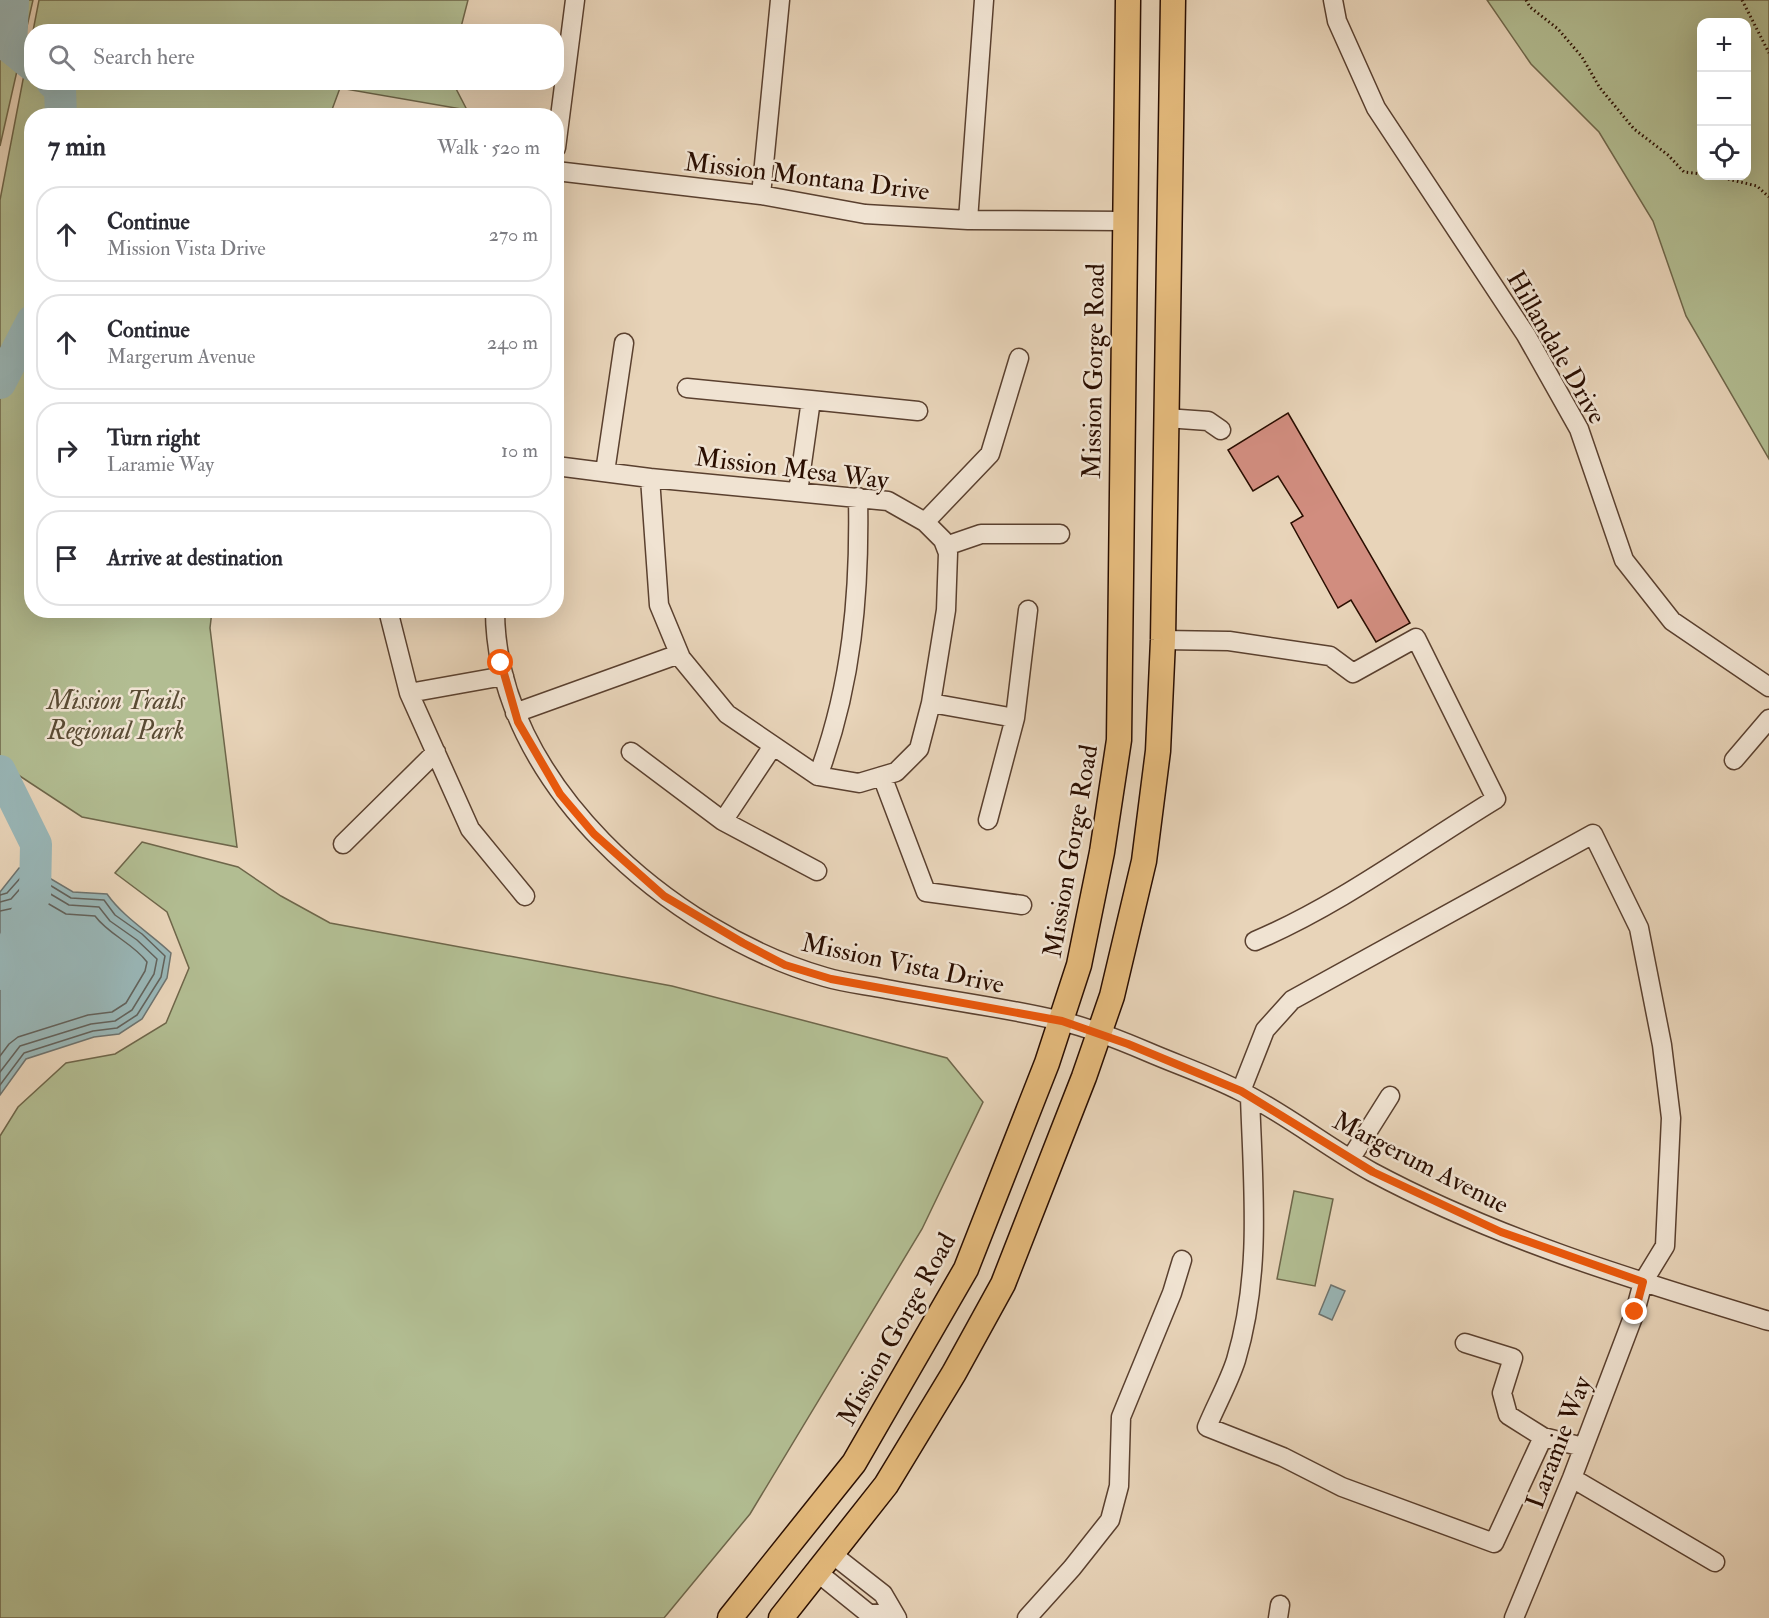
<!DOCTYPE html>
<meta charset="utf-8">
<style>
body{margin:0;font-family:"IM FELL Double Pica",serif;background:#f2f2f3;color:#2b2b33}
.controls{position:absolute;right:18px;top:18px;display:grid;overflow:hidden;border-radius:12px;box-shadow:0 6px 24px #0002}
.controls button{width:54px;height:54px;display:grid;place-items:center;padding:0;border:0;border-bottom:2px solid #e1e1e2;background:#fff;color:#2b2b33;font:30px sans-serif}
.stop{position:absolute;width:18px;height:18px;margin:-14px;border:4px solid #ea580c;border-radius:50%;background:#fff}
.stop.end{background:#ea580c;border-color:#fff;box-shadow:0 2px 6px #0008}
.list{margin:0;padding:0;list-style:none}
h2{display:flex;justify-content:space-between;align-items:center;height:78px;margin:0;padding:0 24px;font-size:26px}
h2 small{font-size:20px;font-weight:400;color:#7c7c81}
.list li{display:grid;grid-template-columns:39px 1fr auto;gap:18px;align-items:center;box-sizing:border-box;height:96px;margin:0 12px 12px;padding:0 12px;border:2px solid #e1e1e2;border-radius:24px}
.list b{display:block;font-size:22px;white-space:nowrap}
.list p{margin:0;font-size:20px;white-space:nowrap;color:#7c7c81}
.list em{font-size:20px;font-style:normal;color:#7c7c81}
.icon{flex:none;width:33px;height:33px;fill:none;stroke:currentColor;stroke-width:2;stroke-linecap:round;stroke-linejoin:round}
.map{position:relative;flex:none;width:1769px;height:1618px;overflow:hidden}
.search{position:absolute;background:#fff;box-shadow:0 6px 24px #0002;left:24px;top:24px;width:540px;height:66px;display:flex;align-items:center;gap:15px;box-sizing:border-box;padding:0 21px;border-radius:24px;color:#7c7c81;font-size:22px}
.panel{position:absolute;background:#fff;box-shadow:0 6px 24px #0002;left:24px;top:108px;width:540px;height:510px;border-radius:24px}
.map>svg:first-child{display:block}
.green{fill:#b2bd92;stroke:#6e664a;stroke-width:1.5;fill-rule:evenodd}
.water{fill:#99b7b8;stroke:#6d736f;stroke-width:1.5}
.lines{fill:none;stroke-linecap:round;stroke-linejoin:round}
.shore{stroke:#62625c;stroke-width:1.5}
.river{stroke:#99b7b8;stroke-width:32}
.building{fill:#d18d7f;stroke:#2a0e01;stroke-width:1.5}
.minor-casing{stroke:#5a402f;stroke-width:21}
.major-casing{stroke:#2a0e01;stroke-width:27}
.path{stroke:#2a0e01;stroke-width:3;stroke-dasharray:1.5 3;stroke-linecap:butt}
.minor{stroke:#f0e3d2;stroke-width:18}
.major{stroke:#e4ba7c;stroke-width:24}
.route{stroke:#ea580c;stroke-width:8}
.labels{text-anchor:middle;stroke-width:5;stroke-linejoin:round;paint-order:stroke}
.street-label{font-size:26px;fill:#2a0e01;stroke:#f0e3d2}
.park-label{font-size:26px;font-style:italic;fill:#5a4b34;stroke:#f0e3d2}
</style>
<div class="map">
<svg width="1769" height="1618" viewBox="0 0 1769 1618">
<rect width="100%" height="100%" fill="#e8d4b9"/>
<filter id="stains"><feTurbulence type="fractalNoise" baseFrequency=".00333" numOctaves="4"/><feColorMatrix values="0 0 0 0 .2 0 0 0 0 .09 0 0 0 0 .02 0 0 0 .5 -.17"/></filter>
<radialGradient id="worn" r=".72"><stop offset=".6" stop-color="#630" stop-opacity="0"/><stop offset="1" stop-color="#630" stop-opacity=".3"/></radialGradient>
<path class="green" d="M0 0H33L0 146Z
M39 0H468L460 31H33Z
M1487 0H1769V459L1686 316 1653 221 1599 132 1531 64ZM1702 22H1746V176H1702Z
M31 38 32 82 453 83 467 110 340 88 330 115 32 116V610L212 611 210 628 237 847 82 817 0 763V200Z
M142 842 238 867 281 896 330 923 672 986 947 1058 983 1102 922 1229 750 1514 664 1618H0V1136L18 1107 66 1063 115 1054 166 1023 189 968 167 912 115 873Z
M1294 1191 1333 1199 1315 1286 1277 1279Z"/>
<path class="water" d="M19 868 36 870 73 892 107 894C124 918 150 933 171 953L167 978 142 1019 119 1034 94 1037 26 1059 0 1095V892Z
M1331 1285 1345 1291 1332 1320 1319 1314Z"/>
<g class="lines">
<path class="shore" d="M0 895 7 893 23 875 35 876 71 898 104 900 115 915 142 934 165 956 161 977 137 1015 117 1028 93 1031 24 1053 0 1085
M0 902 11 899 26 882 32 883 69 905 99 907 110 921 137 940 157 959 154 974 132 1010 115 1021 91 1024 20 1046 0 1072
M0 911 14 908 30 893 66 914 95 916C109 935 133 943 147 962L145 971 126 1003 112 1012 88 1015 18 1037 9 1044 0 1056"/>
<path class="river" d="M13 0 11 48 32 65
M52 82 60 89 61 116
M0 383 32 321
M0 771 36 844 35 895 0 974"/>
</g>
<path class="building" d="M1288 413 1410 623 1376 642 1351 600 1338 608 1291 523 1303 516 1278 476 1253 491 1228 450Z"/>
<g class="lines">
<defs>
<path id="minor" d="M1333 0 1337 21 1376 108 1526 335 1579 429 1624 560 1672 621 1769 687
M556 148 575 0
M556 171 761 195 865 214 968 220 1123 221
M761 195 780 0
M968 220 984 0
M687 388 811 400
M1166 418 1208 421 1221 430
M556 466 650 478
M605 472 624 343
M650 478 888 501 925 522 943 540 948 553 946 610 931 703 919 749 896 772 859 783 818 776 727 714 681 658 659 605Z
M798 492 811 400 918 411
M925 522 990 454 1019 358
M946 546 981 534H1060
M388 610 409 693
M495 610C495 782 672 933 825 977 845 983 866 985 886 989 944 1000 1003 1007 1061 1021 1090 1028 1120 1040 1148 1052 1178 1065 1211 1076 1240 1091 1286 1114 1327 1147 1372 1172 1497 1239 1634 1280 1769 1321
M1163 640 1229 641 1330 656 1353 673 1416 638 1496 799C1417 847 1340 905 1255 941
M504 676 409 693 470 829 525 896
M931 703 1015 718
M515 713 679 654
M631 752 723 821 773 746
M1734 760 1769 719
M818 776C852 685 860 594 858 497
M882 776 926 892 1022 905
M988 820 1015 718 1028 610
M723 821 817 871
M343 844 436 752
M1241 1091 1265 1030 1292 1000 1593 834 1639 928 1662 1045 1671 1118 1665 1246 1643 1282 1635 1312 1572 1478 1514 1618
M1250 1097C1253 1186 1262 1273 1236 1360 1229 1382 1216 1405 1207 1427L1283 1457 1342 1487 1494 1543 1543 1437 1508 1415 1502 1393 1513 1358 1465 1343
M1351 1158 1390 1096
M1543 1437 1583 1447
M1572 1478 1715 1562
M832 1554 883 1594 897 1618
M817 1572 869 1614 892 1613
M1027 1618 1072 1568 1110 1520 1119 1486 1121 1417 1172 1293 1182 1260
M1278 1618 1280 1605"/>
<path id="major" d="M730 1618 854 1463 966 1269 1047 1063 1079 965 1102 852 1119 740 1128 0
M781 1618 886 1485 954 1373 1003 1284 1084 1077 1112 996 1144 861 1158 751 1163 640 1173 0"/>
</defs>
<use href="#minor" class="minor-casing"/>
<use href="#major" class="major-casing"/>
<path class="path" d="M1526 0 1530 7 1558 29 1582 57 1600 88 1634 129 1668 155 1684 172 1702 174
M1742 0 1769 53
M1715 176 1757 186 1769 197"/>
<use href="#minor" class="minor"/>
<use href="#major" class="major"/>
</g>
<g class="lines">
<path class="route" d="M501 663 518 722 560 794 594 834 664 896 743 943 785 965 831 979 1062 1021 1128 1044 1241 1091 1373 1172 1501 1232 1643 1282 1635 1312"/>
</g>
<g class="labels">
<g class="street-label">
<text transform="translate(807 176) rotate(7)" y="9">Mission Montana Drive</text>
<text transform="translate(1557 347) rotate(60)" y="9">Hillandale Drive</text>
<text transform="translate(1093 371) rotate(-89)" y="9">Mission Gorge Road</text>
<text transform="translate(792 468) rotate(7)" y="9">Mission Mesa Way</text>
<text transform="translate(1070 851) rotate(-80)" y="9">Mission Gorge Road</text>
<text transform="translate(903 963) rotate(12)" y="9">Mission Vista Drive</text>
<text transform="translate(1421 1162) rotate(27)" y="9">Margerum Avenue</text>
<text transform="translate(896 1329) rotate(-61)" y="9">Mission Gorge Road</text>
<text transform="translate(1558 1442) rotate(-69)" y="9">Laramie Way</text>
</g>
<g class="park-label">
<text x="116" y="709">Mission Trails<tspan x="116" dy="30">Regional Park</tspan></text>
</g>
</g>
<rect width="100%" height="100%" filter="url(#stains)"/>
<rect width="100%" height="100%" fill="url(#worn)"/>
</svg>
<div class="controls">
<button>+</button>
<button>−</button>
<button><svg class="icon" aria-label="locate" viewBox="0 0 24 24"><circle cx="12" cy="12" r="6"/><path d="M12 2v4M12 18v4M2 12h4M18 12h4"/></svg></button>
</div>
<div class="stop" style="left:501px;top:663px"></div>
<div class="stop end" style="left:1635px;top:1312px"></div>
<div class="search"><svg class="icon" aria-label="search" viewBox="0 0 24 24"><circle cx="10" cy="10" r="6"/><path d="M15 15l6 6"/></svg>Search here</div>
<section class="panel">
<h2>7 min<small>Walk · 520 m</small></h2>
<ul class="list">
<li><svg class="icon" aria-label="ahead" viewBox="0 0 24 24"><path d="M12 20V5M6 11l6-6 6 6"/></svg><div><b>Continue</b><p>Mission Vista Drive</p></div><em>270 m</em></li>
<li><svg class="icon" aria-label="ahead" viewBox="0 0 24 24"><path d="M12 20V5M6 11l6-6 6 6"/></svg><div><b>Continue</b><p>Margerum Avenue</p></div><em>240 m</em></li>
<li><svg class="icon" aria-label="right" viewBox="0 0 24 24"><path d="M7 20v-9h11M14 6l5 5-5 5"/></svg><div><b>Turn right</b><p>Laramie Way</p></div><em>10 m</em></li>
<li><svg class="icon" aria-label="arrive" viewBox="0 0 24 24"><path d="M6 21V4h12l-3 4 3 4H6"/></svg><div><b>Arrive at destination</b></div></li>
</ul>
</section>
</div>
